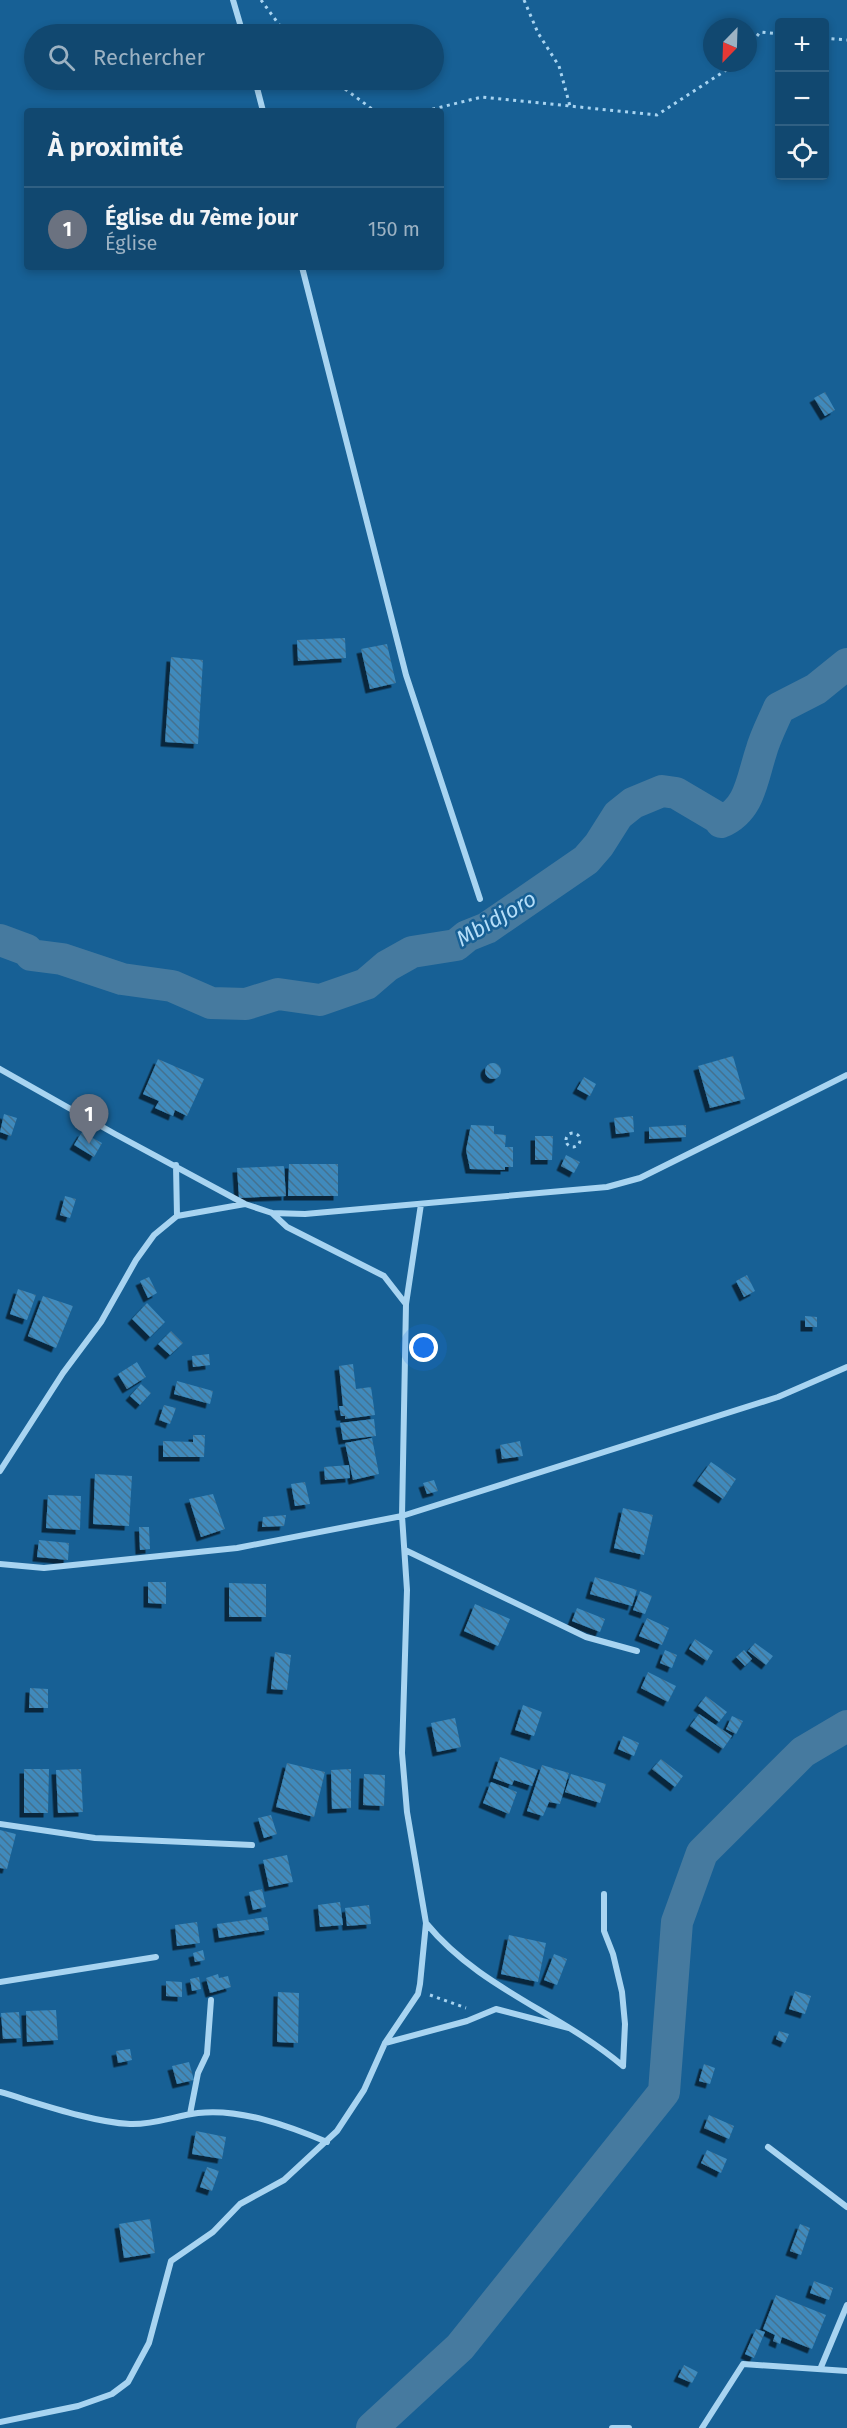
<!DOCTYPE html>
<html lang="fr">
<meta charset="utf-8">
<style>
body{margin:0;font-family:"Fira Sans",sans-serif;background:#1e5278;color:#f1f3f6}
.controls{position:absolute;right:18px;top:18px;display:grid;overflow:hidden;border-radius:6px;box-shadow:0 3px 9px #0003}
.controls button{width:54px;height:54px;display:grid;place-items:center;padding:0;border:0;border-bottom:2px solid #306083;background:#114870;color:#f1f3f6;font:30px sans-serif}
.compass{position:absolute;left:703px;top:18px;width:54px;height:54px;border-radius:50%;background:#114870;box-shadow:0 3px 9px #0003;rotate:203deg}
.you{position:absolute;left:424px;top:1348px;width:21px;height:21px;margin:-15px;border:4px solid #fff;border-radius:50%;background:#1a73e8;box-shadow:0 0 0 9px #1a73e833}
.badge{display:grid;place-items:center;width:39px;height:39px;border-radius:50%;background:#ffbd68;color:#fff;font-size:20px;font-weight:700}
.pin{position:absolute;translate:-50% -50px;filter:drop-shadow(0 2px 3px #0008)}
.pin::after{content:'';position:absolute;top:32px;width:21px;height:18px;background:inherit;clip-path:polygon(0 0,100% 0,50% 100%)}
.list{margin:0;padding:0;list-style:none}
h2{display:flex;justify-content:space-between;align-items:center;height:78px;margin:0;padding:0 24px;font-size:26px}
h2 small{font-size:20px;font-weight:400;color:#9cb2c3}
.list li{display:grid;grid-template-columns:39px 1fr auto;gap:18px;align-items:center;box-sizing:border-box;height:84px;padding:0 24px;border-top:2px solid #306083}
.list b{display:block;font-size:22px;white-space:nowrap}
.list p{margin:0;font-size:20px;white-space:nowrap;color:#9cb2c3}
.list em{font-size:20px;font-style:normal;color:#9cb2c3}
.icon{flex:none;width:33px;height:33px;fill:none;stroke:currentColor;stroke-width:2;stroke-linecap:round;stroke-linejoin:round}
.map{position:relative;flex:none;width:847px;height:2428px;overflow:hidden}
.search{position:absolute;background:#114870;box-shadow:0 3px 9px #0003;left:24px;top:24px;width:420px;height:66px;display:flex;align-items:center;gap:15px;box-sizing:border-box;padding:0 21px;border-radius:33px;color:#9cb2c3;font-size:22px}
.panel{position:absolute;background:#114870;box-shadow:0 3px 9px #0003;left:24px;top:108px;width:420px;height:162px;border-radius:6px}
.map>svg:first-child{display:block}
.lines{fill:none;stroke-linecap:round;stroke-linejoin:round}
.river{stroke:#467a9f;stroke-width:32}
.building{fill:url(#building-back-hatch);filter:url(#shadow)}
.path{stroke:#a8d4f1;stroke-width:3;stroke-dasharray:3 4.5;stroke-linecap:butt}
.minor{stroke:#a8d4f1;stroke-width:6}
.labels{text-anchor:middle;stroke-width:5;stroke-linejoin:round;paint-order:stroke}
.water-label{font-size:22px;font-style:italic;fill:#b4ddf8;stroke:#176095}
</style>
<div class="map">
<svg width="847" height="2428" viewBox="0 0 847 2428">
<defs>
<pattern id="building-back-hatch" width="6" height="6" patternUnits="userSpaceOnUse" patternTransform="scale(1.5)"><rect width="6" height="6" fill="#3f8abc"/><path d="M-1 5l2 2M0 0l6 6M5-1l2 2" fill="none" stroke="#44718f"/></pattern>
<filter id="shadow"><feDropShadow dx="-4.5" dy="4.5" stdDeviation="0" flood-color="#0009"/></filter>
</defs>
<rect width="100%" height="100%" fill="#176095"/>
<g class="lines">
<path class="river" d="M0 940 27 950 31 955 62 959 122 979 172 986 211 1003 246 1004 278 994 320 1000 366 984 387 966 412 952 456 945 467 936 487 928 586 860 599 845 618 815 633 803 662 791 676 793 720 819 721 822C750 810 752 779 761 752 765 737 773 722 779 708L816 689 847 664
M372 2428 460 2347 664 2092 677 1922 702 1853 803 1752 847 1726"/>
</g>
<path class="building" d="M825 392 835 410 825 416 814 398Z
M345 638 346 658 298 661 297 640Z
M387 644 396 683 370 689 361 649Z
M171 657 203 660 198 744 165 742Z
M733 1056 745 1099 710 1108 698 1066Z
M158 1059 204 1079 187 1116 175 1110 173 1116 155 1108 159 1101 143 1094Z
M485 1071a8 8 0 1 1 16 0a8 8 0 1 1-16 0Z
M584 1077 596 1084 590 1096 577 1089Z
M4 1114 17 1118 11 1136 0 1132Z
M633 1116 634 1132 616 1134 614 1118Z
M471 1125 494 1126V1134L506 1135 505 1147H513V1167H505V1170L470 1169 466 1150Z
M686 1125V1137L649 1139V1127Z
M82 1132 102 1143 94 1157 74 1145Z
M535 1136H553L552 1160H535Z
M566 1155 580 1162 574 1173 561 1166Z
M289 1164H338V1196H288Z
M284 1166 286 1196 239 1198 237 1168Z
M65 1196 76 1199 70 1218 60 1215Z
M747 1275 755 1291 744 1297 736 1281Z
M149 1277 157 1293 148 1298 140 1281Z
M18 1289 36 1295 27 1320 10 1314Z
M43 1296 73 1306 56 1348 28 1336Z
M147 1303 165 1322 150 1337 132 1319Z
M805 1316 817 1317V1327H805Z
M171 1331 183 1343 170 1355 158 1344Z
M209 1354 210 1365 193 1367 192 1356Z
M137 1362 146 1377 127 1389 118 1374Z
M353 1364 356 1389 371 1387 375 1415 345 1419V1416H341L339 1406H343L339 1366Z
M177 1381 213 1391 210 1404 174 1394Z
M141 1384 151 1393 140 1405 130 1396Z
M164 1405 176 1408 170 1424 159 1420Z
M374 1419 376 1436 343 1440 340 1423Z
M193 1435H205L204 1457H163V1441L193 1442Z
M372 1438 379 1474 353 1480 345 1443Z
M520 1441 523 1456 502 1459 500 1445Z
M711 1462 736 1479 723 1499 697 1481Z
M349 1465 350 1478 325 1480 324 1467Z
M95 1474 132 1476 129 1526 93 1524Z
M434 1480 438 1491 427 1494 423 1483Z
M305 1482 310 1504 295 1506 291 1484Z
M213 1494 225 1529 201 1537 189 1499Z
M48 1495 81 1496 80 1530 46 1528Z
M623 1508 653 1515 644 1555 614 1548Z
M286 1515 284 1526 262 1527 263 1517Z
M139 1527H149L150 1549 140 1550Z
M39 1540 69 1543 68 1560 37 1557Z
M595 1577 637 1590 632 1606 590 1594Z
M148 1582H166V1604L148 1603Z
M229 1583 266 1584V1617H229Z
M640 1591 652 1596 645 1614 633 1610Z
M475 1604 510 1619 498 1646 464 1631Z
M577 1608 605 1619 600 1632 572 1621Z
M647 1618 669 1628 662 1645 639 1636Z
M695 1639 713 1651 707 1661 689 1649Z
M755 1643 773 1656 766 1665 748 1651Z
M665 1650 677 1655 672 1668 660 1663Z
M744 1650 752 1659 745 1666 736 1657Z
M275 1652 291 1655 287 1690 271 1689Z
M648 1672 676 1686 668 1702 641 1688Z
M30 1688 48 1689V1708H29Z
M706 1696 727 1712 719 1722 698 1706Z
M523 1705 542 1712 534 1736 515 1730Z
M699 1714 732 1736 723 1749 690 1726Z
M732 1716 743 1721 736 1734 726 1729Z
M455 1718 461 1747 437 1752 431 1723Z
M623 1736 639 1743 634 1756 618 1749Z
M500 1757 538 1770 532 1786 514 1780 512 1785 493 1778Z
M661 1759 683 1776 675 1787 652 1769Z
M287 1763 325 1772 314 1817 276 1807Z
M542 1765 569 1773 560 1804 549 1802 543 1816 527 1811Z
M24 1769H49L48 1813H24Z
M81 1769 83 1812 58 1813 56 1770Z
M351 1769V1808L332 1809 331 1770Z
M364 1774 385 1775 384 1806 363 1805Z
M571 1774 606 1784 600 1803 565 1792Z
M491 1782 517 1792 509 1814 483 1803Z
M271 1815 277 1834 264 1838 258 1818Z
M0 1830 16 1834 7 1869 0 1868Z
M287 1855 293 1882 269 1887 263 1860Z
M262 1889 266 1907 253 1910 249 1892Z
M340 1902 343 1925 320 1927 318 1905Z
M369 1905 371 1924 347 1926 345 1908Z
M267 1917 269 1930 219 1938 217 1924Z
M197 1922 200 1943 177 1946 175 1925Z
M509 1935 546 1943 538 1982 501 1974Z
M203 1950 205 1960 195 1962 193 1953Z
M554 1954 567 1959 557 1985 544 1980Z
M218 1974 219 1978 228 1976 231 1987 210 1993 206 1978Z
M199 1977 201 1989 192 1991 190 1979Z
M166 1981 182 1982V1997L166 1996Z
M795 1991 811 1996 805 2014 789 2009Z
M278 1992 299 1993 298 2043 277 2042Z
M56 2010 58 2040 27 2042 26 2011Z
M19 2012 21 2038 3 2039 1 2013Z
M779 2031 789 2034 785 2043 776 2039Z
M130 2049 132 2060 118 2063 116 2051Z
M189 2062 194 2080 177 2084 172 2066Z
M704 2064 715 2068 710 2084 699 2081Z
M709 2115 734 2126 729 2139 704 2128Z
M196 2131 226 2137 222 2159 192 2154Z
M707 2150 727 2159 721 2173 701 2163Z
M207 2167 219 2171 212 2191 200 2187Z
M150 2219 155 2253 124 2258 119 2224Z
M800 2224 810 2228 801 2255 790 2251Z
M814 2281 833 2288 829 2300 810 2293Z
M776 2295 826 2315 812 2349 782 2337 780 2344 773 2341 775 2335 763 2329Z
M756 2329 765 2332 754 2358 745 2354Z
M684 2365 698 2372 692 2383 678 2377Z"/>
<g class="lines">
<path class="path" d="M261 0 286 34
M524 0 538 33 559 66 570 106
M824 38 847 40
M748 48 760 32 780 34
M333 80 372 109 384 111
M425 111 482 97 657 115 737 63
M566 1140a7 7 0 1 1 14 0a7 7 0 1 1-14 0Z
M430 1995 466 2008"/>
<path class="minor" d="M233 0 243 34
M255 80 263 111
M302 267 406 675 480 899
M0 1069 115 1134 245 1204 272 1213 305 1214 607 1187 640 1178 847 1075
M176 1165 177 1216
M272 1213 287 1227 384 1276 405 1303
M0 1471 63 1373 101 1322 136 1260 154 1235 177 1216 245 1204
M405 1550 586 1637 637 1651
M0 1564 44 1568 237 1548 402 1516 778 1397 847 1367
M0 1824 95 1838 252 1845
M604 1894V1931L613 1954 622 1992 625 2024 623 2066
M426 1923C479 1988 559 2012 623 2066
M0 1982 156 1957
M385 2043 467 2021 496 2009 569 2028
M0 2092C38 2103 91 2122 130 2124 153 2125 175 2116 198 2113 240 2108 289 2126 327 2142
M190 2114 198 2073 207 2054 211 2000
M768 2147 847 2207
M821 2367 847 2305
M0 2422 78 2406 112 2394 128 2382 149 2343 171 2261 213 2232 240 2204 284 2180 337 2131 364 2090 385 2043 418 1994 420 1984 426 1923 407 1812 402 1753 407 1590 402 1516 406 1304 421 1204
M612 2428H629
M702 2428 743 2364 847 2371"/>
</g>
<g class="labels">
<g class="water-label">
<text transform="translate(496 918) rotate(-30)" y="8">Mbidjoro</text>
</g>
</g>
</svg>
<div class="controls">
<button>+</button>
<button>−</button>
<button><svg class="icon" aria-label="locate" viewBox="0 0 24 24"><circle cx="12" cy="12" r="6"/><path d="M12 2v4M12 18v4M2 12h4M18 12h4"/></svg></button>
</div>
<svg class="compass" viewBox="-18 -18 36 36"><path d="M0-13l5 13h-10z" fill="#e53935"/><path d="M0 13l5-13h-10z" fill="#9cb2c3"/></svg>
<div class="you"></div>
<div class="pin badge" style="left:89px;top:1144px;background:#6b7280">1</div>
<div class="search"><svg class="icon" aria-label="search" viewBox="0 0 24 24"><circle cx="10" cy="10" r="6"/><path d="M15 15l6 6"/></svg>Rechercher</div>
<section class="panel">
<h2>À proximité<small></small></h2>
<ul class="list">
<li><span class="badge" style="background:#6b7280">1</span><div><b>Église du 7ème jour</b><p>Église</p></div><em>150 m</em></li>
</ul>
</section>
</div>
